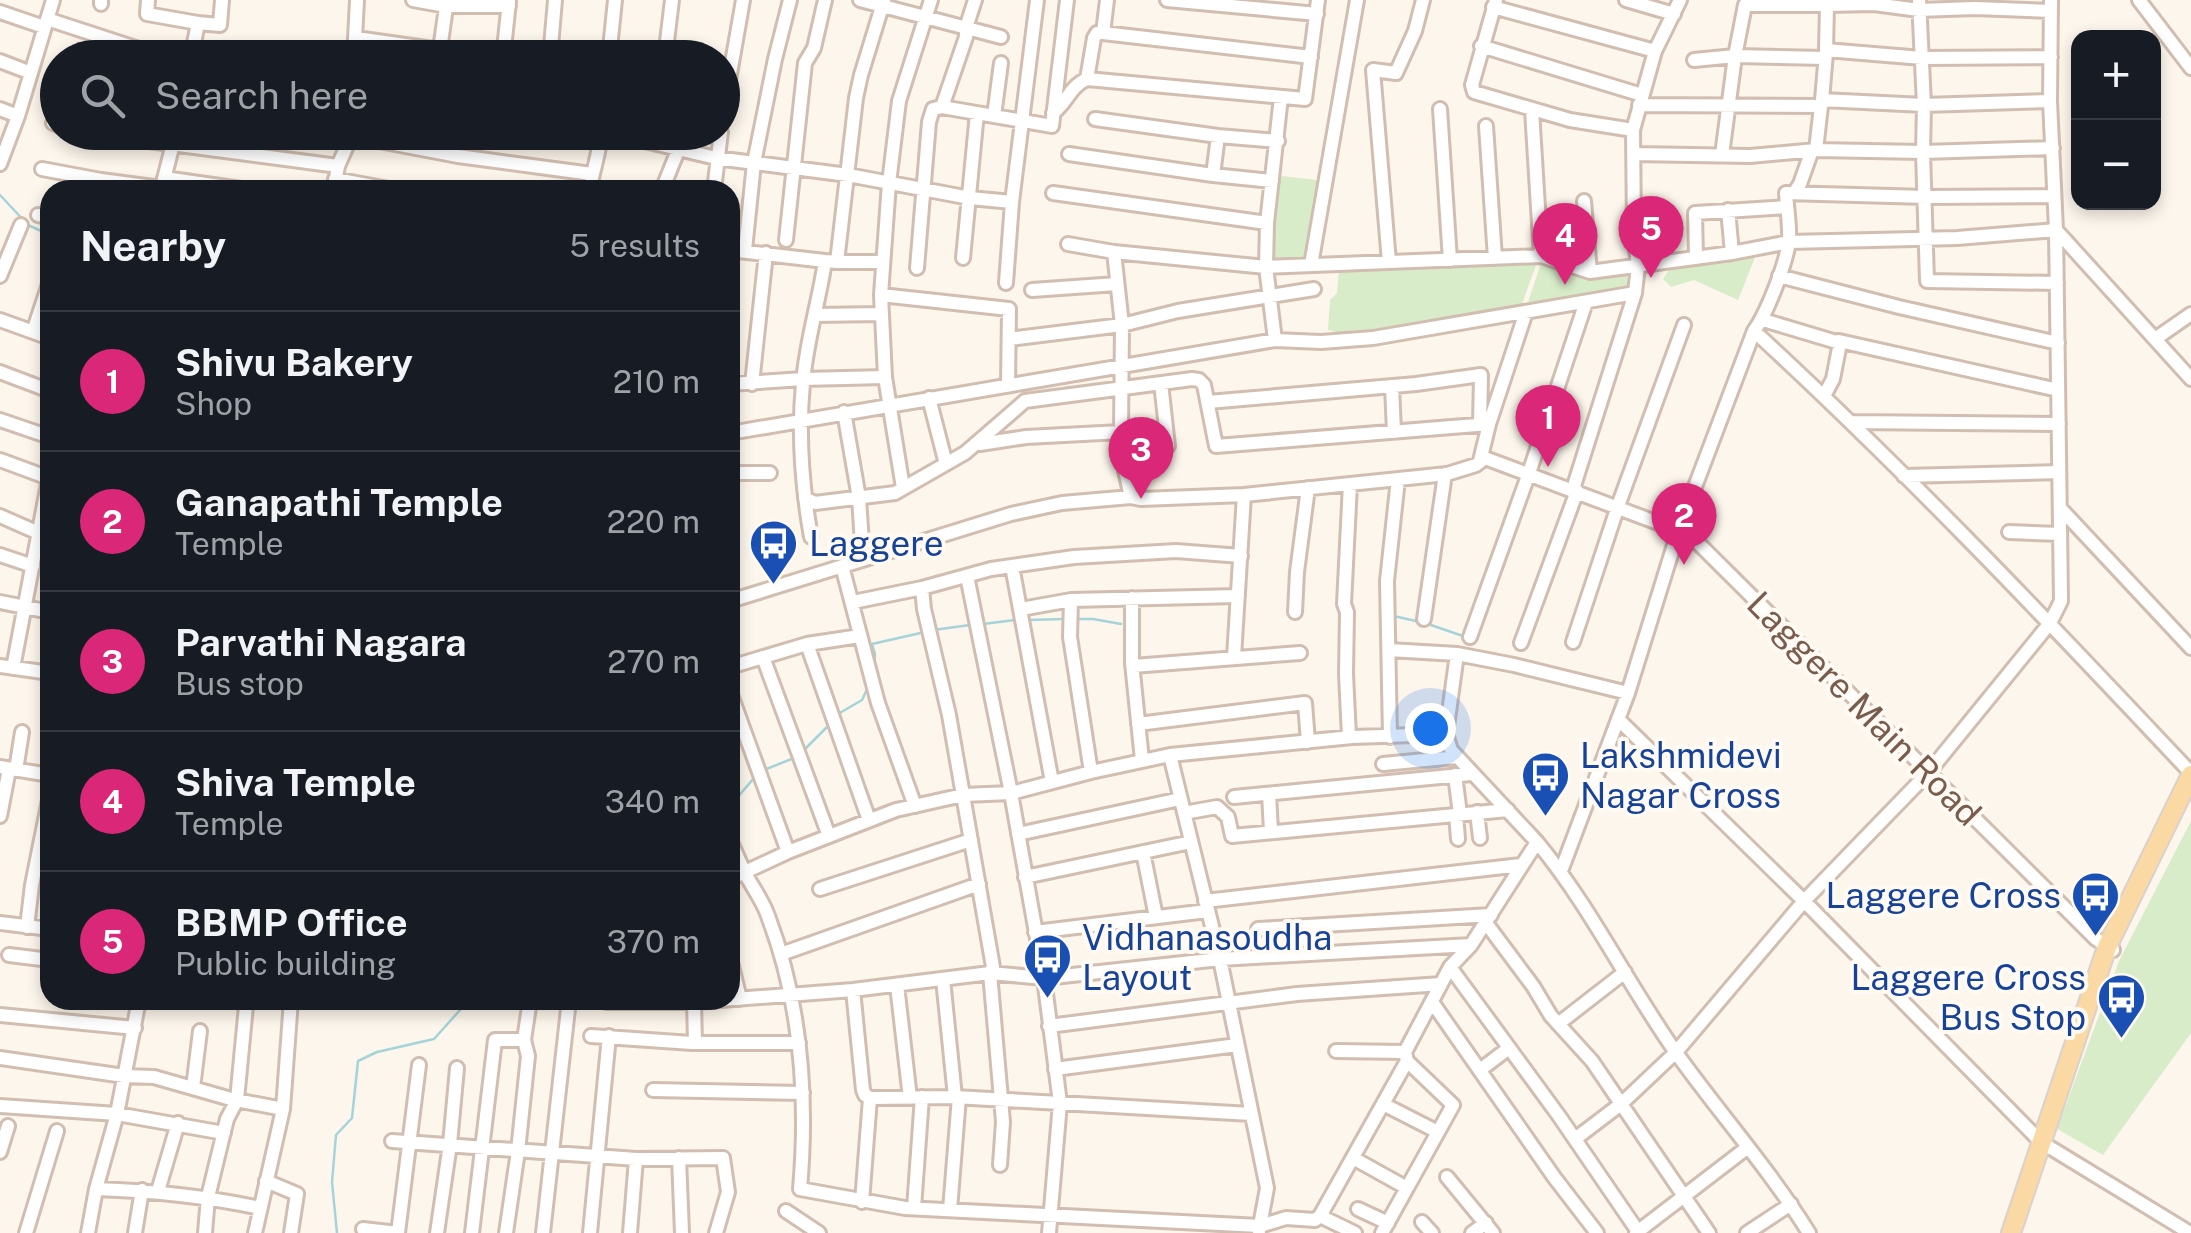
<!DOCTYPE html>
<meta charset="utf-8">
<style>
body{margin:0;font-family:"Public Sans",sans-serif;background:#20242c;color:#f1f3f6}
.controls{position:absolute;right:30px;top:30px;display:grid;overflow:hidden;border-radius:20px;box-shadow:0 5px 15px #0003}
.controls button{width:90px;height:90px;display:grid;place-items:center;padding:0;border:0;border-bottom:2px solid #363941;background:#171b24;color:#f1f3f6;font:50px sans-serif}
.you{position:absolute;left:1430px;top:728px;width:35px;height:35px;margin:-25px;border:8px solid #fff;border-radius:50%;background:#1a73e8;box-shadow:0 0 0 15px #1a73e833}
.badge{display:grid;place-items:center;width:65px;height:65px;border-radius:50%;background:#db2777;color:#fff;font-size:32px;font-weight:700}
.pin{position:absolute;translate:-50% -82px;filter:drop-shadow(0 2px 5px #0008)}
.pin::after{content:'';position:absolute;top:52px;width:35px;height:30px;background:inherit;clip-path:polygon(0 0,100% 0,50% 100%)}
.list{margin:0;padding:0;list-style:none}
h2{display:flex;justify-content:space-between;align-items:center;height:130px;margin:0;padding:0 40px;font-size:42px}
h2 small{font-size:32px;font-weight:400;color:#9ea1a6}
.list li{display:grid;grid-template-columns:65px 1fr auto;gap:30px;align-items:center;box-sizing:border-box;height:140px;padding:0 40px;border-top:2px solid #363941}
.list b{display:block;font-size:38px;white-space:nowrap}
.list p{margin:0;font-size:32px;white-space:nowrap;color:#9ea1a6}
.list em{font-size:32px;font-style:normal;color:#9ea1a6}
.icon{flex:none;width:55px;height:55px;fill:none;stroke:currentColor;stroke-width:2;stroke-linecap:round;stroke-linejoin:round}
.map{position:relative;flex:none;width:2191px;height:1233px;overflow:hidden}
.search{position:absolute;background:#171b24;box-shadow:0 5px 15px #0003;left:40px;top:40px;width:700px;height:110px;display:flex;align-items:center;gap:25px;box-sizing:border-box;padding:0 35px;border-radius:55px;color:#9ea1a6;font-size:38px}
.panel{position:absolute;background:#171b24;box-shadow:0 5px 15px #0003;left:40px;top:180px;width:700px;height:830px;border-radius:30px}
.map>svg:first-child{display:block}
.green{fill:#d8ecc9}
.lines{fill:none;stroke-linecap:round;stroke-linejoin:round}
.stream{stroke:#a5d3da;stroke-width:2.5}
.minor-casing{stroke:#d1beb0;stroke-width:18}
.major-casing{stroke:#dad1cd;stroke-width:22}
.minor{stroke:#fff;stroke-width:12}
.major{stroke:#fbd9a5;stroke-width:18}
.labels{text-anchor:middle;stroke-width:8;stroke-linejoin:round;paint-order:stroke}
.transit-label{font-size:35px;fill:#164399;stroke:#fffaf3;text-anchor:start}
.street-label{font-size:35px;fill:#7a5c4d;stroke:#fffaf3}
</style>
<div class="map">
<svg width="2191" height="1233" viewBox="0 0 2191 1233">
<rect width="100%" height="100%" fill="#fdf6ec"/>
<path class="green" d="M1281 176 1317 180 1308 263 1272 259Z
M1756 255 1738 300 1694 280 1671 287 1663 279 1673 264Z
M1538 260 1520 309 1355 337 1328 330 1330 300 1337 293 1339 270Z
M1542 260 1568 273 1627 275 1629 292 1527 305Z
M2191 821V1033L2103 1155 2057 1129 2119 961Z"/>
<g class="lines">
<path class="stream" d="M0 195 28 225 50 235
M1394 616 1420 622
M1078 619H1093L1121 624
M1028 620 1065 619
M983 624 1015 620
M1428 624 1463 636
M933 630 970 625
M874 665 875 654 872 644 925 632
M838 714 862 700 868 687
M804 750 830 724
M764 770 794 758
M730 806 754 778
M337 1233 332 1182 336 1135 352 1118 358 1061 377 1052 434 1039 469 1000"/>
<defs>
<path id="minor" d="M148 0 147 14 198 23 191 58
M413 0 446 6H509
M860 0 1001 37
M1167 0 1317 14
M1496 0 1472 85 1474 92 1570 120 1633 130
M1626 0 1674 14
M1828 0 1827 5 1874 4 1919 10 1975 8 2051 11
M1919 0 1924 105 1923 152 1927 281 2057 283
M2139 0 2191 68
M101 4V0
M1493 7 1655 51
M0 12 44 27
M47 19 148 52 173 58
M198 23 220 25 222 0
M1103 33 1311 57
M356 38 440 50
M1481 46 1642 95
M439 57 447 0
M354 58 357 0
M503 58 509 2
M550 58 555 0
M609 58 615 0
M665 58 672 0
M1694 60 1735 56 1825 58
M0 61 31 73
M1087 79 1305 99 1318 0
M1822 100 1826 53
M1639 105 1821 106 1822 100 1924 105 2050 101
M942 107 966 37V28L975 0
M0 109 18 116
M1440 109 1450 260
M1532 110 1541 256
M1053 113C1067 103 1070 86 1087 79L1094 38 1097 33H1103L1107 0
M994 116 1001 63
M1095 119 1218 136 1278 141
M722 120 743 0
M53 123 58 125
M1486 126 1495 258
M80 132 338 166
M607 132 716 158 848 175 970 198 1012 202
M353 136 458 156 592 174
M1816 150 1821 106
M1069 154 1213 175 1272 181
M1634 154 1750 156 1816 150 1923 152 2053 148
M1722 155 1735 56 1745 5H1827L1826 50 1922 58 2051 57
M0 164 18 116 53 0
M42 169 101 180 161 188
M1213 175 1218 136
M164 178 248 190
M335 179 394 190
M163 183 176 132
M334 190 338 166 353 132
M590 190C592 170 601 152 600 132
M662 190 679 148
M714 190 721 132
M1053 193 1267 223
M1794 193 1800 184 1812 150
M1584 201 1590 272
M1728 210 1732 253
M38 215 50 217
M786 240 805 63 814 48 825 0
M1068 244 1114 252
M730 250 825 261
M745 250 754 163 775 59 790 0
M963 258 977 113
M1696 258 1695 213 1786 207
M837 262H883
M1389 262 1373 70 1396 73 1415 31 1423 0
M1311 265 1357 0
M917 268 929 122 933 109 942 107 1052 126 1067 0
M0 276 21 225
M1779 276 1899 307 2058 343
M1006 283 1012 202 1037 0
M1032 290 1117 284
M881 295 1009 309 1008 385
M816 315 880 314
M0 320 50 338
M1763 320 1840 343 1833 379 1824 396
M1754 331C1906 471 2049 622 2191 773
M33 332 50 281
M1009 339 1122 325 1178 311 1314 289
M2155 339 2191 314
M1275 340 1266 267 1267 223 1281 97
M1839 341 2058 390
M0 372 50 391
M1161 383 1168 446
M730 384 803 379 885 377
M752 384 766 253
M1392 386 1394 432
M929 398 946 464
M1208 402 1416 384 1481 375 1480 425
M844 412 859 498 863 559
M0 420 50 437
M1850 422 2059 424
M730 433 1275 340 1321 342 1373 338 1635 293
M980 444 1026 437 1121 432
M0 460 49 478
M1480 461 1489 424 1526 312
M730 473H770
M1904 476 2059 472
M903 488 885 377 881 295 889 183 899 101 931 0
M1573 489 1635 293 1638 266 1634 231 1633 130 1655 51 1680 0
M1131 497 1125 470 1121 432 1122 325 1114 252 1266 267 1541 256 1590 272 1732 253 1789 242 1957 238 2056 230 2191 379
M805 498 815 503 895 493 965 453 1025 401 1192 379 1199 380 1204 385 1216 446 1489 424
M2060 508 2191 648
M0 516 50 538
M2009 532 2060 534
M811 537C802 486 798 435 803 383 806 342 819 302 825 261L837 262 856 98 861 75 884 0
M0 555 33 566
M842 566 878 703 915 806
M1012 566 1052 782
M967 576 1011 793 1044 978 1060 1103 1049 1233
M922 588 924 609 949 715 993 967 990 973 1003 1122 1000 1165
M1132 598V663L1142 760
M1071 600 1070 637 1091 772
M730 601 1011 514 1062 503 1131 497 1141 499 1244 495 1447 474 1476 465 1485 458 1690 535 2096 939 2113 950
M0 602 50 612
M853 602 922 588 991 569 1074 557 1176 551 1241 556
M1021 609 1071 600 1238 596
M1295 612 1297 572 1308 488
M1424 619 1445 474
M1470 637 1529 473 1586 302
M1573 642 1618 506 1684 325
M1521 643 1577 491
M807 644 869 820
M1389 650 1457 654 1514 665 1628 693
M1457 654 1446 734 1451 750 1537 842
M763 657 829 836
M1234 657 1244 495
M0 666 50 673
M1133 666 1300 653
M730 667 807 644 860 636
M13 668 50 473
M730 692 788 852
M1618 719 1804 901 2041 1142 2190 1233
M1138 724 1305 703 1308 742
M1349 737 1346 674 1347 612 1344 604 1350 484
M1390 737 1387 581 1398 479
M1170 755 1220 959 1267 1188 1259 1231
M1383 764 1457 757
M0 767 50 775
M16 770 22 732
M1455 775 1460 814
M1269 794 1271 831
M1234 797 1471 774
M1477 812 1480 838
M1184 813 1217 807 1228 817 1232 836 1508 810
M1456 814 1458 839
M0 816 9 769
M1018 834 1180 799
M730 840C735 851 740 863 746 875 753 888 763 901 768 916 801 1003 808 1097 800 1189L905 1208 1260 1226 1286 1218 1315 1220 1320 1216 1407 1061 1405 1052 1450 967 1471 945
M1143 852 1156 917
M1561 871 1628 693 1679 529 1754 331C1767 313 1786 264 1789 241 1790 226 1787 209 1786 193L1926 197 2054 196
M1025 877 1191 842
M730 879 788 852 896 810 963 795 1011 793 1091 772 1170 755 1352 737 1446 734
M820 889 971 840
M1205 901 1521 865
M0 923 50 929
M1486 923 1533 986 1551 1016 1592 1061 1709 1233
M27 927 32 885 50 795
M1258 929 1491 915
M1035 932 1207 911
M781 954 979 884
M9 955 50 960
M730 958 740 999
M1450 967 1559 1116 1639 1233
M943 979 955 1097
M897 985 910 1098
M853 990 863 1090 865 1095 870 1098 862 1202
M694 1000 695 1043
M606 1002H695L853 990 990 973 1044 978 1220 959 1471 945 1537 842C1591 907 1628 985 1677 1054 1720 1114 1770 1170 1809 1233
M1432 1002 1554 1177 1597 1233
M0 1015 135 1028
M1558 1024 1625 972
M1049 1026 1297 994 1441 984
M591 1036 692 1043H799
M524 1040 530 1000
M1336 1051 1405 1052
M0 1058 124 1076 154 1077 231 1099 283 1109
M1055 1069 1237 1045
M1480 1070 1509 1048
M193 1088 200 1031
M653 1090 803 1093
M870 1098 955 1097 1251 1114
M1383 1104 1438 1132
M0 1106 117 1114 224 1133
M1575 1139 1621 1104 1676 1052 1804 901 1928 773 2050 623 2061 601 2056 230 2050 101 2051 0
M392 1141 636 1159 723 1158 728 1192 716 1233
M0 1152 8 1126
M679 1158 682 1233
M1353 1158 1407 1188
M1447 1177 1493 1233
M266 1181 297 1194 291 1233
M96 1189C152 1191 205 1196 260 1208
M158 1191 178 1123
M914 1208 922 1097
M1358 1209 1388 1223
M950 1210 959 1097
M786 1211 819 1233
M1320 1216 1355 1233
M1422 1222 1432 1233
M363 1229 398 1233 419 1065
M26 1233 57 1131
M88 1233 96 1189 117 1114 139 1000
M135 1233 142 1190
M205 1233 208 1197 227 1119 237 1100 246 1006
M255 1233 283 1109 291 1000
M437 1233 450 1144 457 1068
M472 1233 495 1040H524L528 1056 518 1151 506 1233
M543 1233 569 1000
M590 1233 609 1036
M630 1233 636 1159
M1382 1233 1453 1105 1407 1061
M1472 1233 1486 1223
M1636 1233 1748 1147
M1747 1233 1791 1204"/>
<path id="major" d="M2011 1233 2107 947 2191 775"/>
</defs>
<use href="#minor" class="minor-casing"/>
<use href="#major" class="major-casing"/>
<use href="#minor" class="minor"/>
<use href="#major" class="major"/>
</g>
<defs>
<symbol id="bus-pin" viewBox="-11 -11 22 30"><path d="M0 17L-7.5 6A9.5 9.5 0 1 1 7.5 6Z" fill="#1a4fb4" stroke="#fffaf3"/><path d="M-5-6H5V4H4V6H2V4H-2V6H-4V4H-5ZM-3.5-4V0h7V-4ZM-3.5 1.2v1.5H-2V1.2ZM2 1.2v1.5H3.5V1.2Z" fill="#fff"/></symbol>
</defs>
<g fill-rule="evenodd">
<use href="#bus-pin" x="746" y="516" width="55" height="75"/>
<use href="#bus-pin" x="1518" y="748" width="55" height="75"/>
<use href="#bus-pin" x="2068" y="868" width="55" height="75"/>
<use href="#bus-pin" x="1020" y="930" width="55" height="75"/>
<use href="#bus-pin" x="2094" y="970" width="55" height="75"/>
</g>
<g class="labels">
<g class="transit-label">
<text x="809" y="556">Laggere</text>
<text x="1580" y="768">Lakshmidevi<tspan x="1580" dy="40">Nagar Cross</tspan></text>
<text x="2061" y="908" text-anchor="end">Laggere Cross</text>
<text x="1082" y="950">Vidhanasoudha<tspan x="1082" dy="40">Layout</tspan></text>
<text x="2086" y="990" text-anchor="end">Laggere Cross<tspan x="2086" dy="40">Bus Stop</tspan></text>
</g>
<g class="street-label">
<text transform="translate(1864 709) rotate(45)" y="12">Laggere Main Road</text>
</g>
</g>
</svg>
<div class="controls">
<button>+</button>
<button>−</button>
</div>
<div class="you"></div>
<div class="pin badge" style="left:1548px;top:467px">1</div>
<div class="pin badge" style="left:1684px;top:565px">2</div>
<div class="pin badge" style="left:1141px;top:499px">3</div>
<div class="pin badge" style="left:1565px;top:285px">4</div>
<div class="pin badge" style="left:1651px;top:278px">5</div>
<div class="search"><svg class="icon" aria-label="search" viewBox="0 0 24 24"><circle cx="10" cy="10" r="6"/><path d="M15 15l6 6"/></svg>Search here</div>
<section class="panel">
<h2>Nearby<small>5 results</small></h2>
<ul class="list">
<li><span class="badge">1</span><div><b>Shivu Bakery</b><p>Shop</p></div><em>210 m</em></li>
<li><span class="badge">2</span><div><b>Ganapathi Temple</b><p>Temple</p></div><em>220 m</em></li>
<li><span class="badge">3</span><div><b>Parvathi Nagara</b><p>Bus stop</p></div><em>270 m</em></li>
<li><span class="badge">4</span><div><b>Shiva Temple</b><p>Temple</p></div><em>340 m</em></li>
<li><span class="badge">5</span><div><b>BBMP Office</b><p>Public building</p></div><em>370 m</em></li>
</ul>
</section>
</div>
